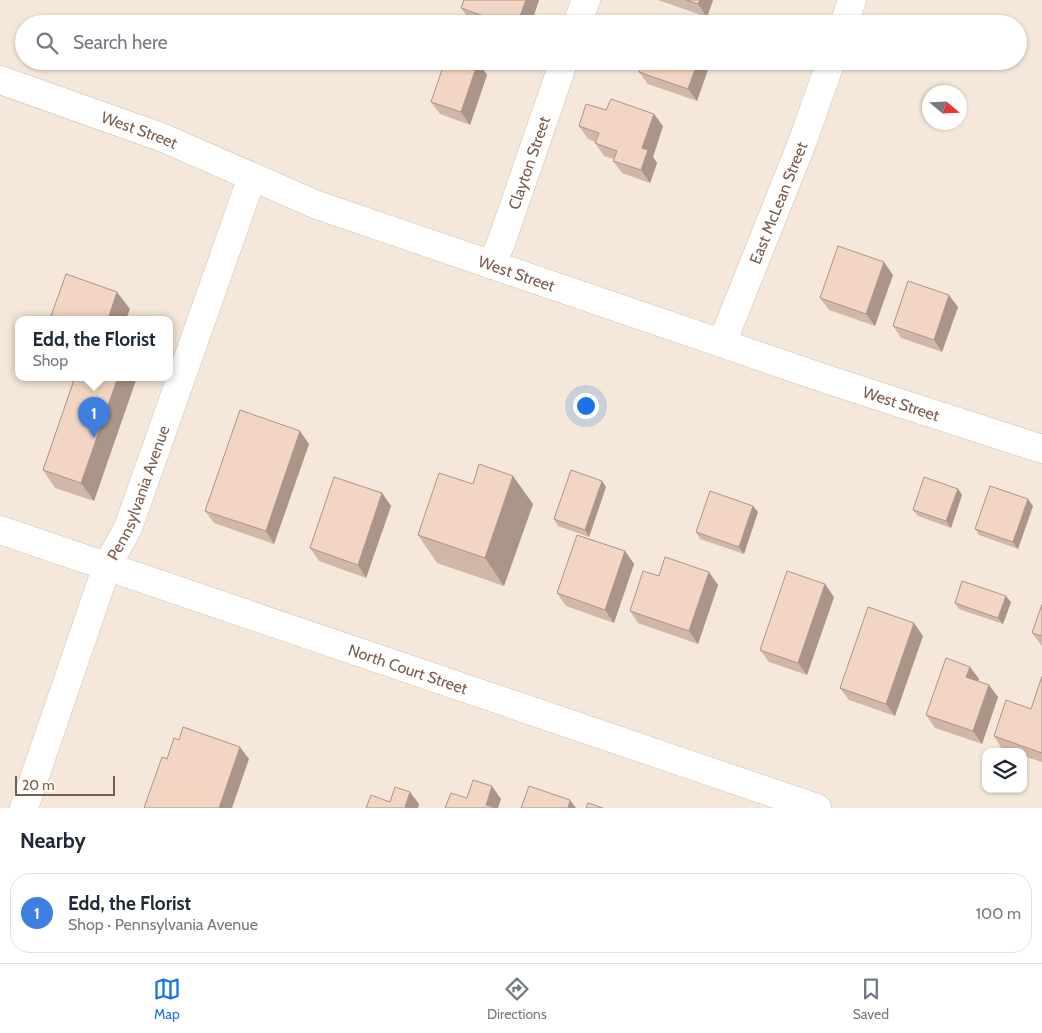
<!DOCTYPE html>
<meta charset="utf-8">
<style>
body{margin:0;font-family:Cabin,sans-serif;background:#f2f2f3;color:#1f2937}
.controls{position:absolute;right:15px;bottom:15px;display:grid;overflow:hidden;border-radius:10px;box-shadow:0 1px 4px #0004}
.controls button{width:45px;height:45px;display:grid;place-items:center;padding:0;border:0;border-bottom:1px solid #e0e1e3;background:#fff;color:#1f2937;font:25px sans-serif}
.compass{position:absolute;left:922px;top:85px;width:45px;height:45px;border-radius:50%;background:#fff;box-shadow:0 1px 4px #0004;rotate:109deg}
.scale{position:absolute;left:15px;bottom:12px;width:100px;box-sizing:border-box;padding-left:5px;border:2px solid #7a5c4d;border-top:0;font-size:14px;line-height:18px;white-space:nowrap;color:#7a5c4d;-webkit-text-stroke:4px #fffaf3;paint-order:stroke}
.you{position:absolute;left:585px;top:405px;width:18px;height:18px;margin:-12px;border:4px solid #fff;border-radius:50%;background:#1a73e8;box-shadow:0 0 0 8px #1a73e833}
.badge{display:grid;place-items:center;width:32px;height:32px;border-radius:50%;background:#1a73e8;color:#fff;font-size:16px;font-weight:700}
.pin{position:absolute;translate:-50% -41px;filter:drop-shadow(0 1px 2px #0008)}
.pin::after{content:'';position:absolute;top:26px;width:18px;height:15px;background:inherit;clip-path:polygon(0 0,100% 0,50% 100%)}
.popup{position:absolute;left:15px;top:316px;width:158px;height:65px;box-sizing:border-box;display:grid;place-content:center;border-radius:10px;background:#fff;filter:drop-shadow(0 1px 4px #0005);font-size:16px;white-space:nowrap;color:#747a83}
.popup b{font-size:19px;color:#1f2937}
.popup::after{content:'';position:absolute;left:50%;top:100%;margin-left:-10px;border:10px solid transparent;border-top-color:#fff}
.list{margin:0;padding:0;list-style:none}
h2{display:flex;justify-content:space-between;align-items:center;height:65px;margin:0;padding:0 20px;font-size:21px}
h2 small{font-size:16px;font-weight:400;color:#747a83}
.list li{display:grid;grid-template-columns:32px 1fr auto;gap:15px;align-items:center;box-sizing:border-box;height:80px;margin:0 10px 10px;padding:0 10px;border:1px solid #e0e1e3;border-radius:20px}
.list b{display:block;font-size:19px;white-space:nowrap}
.list p{margin:0;font-size:16px;white-space:nowrap;color:#747a83}
.list em{font-size:16px;font-style:normal;color:#747a83}
.icon{flex:none;width:28px;height:28px;fill:none;stroke:currentColor;stroke-width:2;stroke-linecap:round;stroke-linejoin:round}
.map{position:relative;flex:none;width:1042px;height:808px;overflow:hidden}
.search{position:absolute;background:#fff;box-shadow:0 1px 4px #0004;left:15px;right:15px;top:15px;height:55px;display:flex;align-items:center;gap:12px;box-sizing:border-box;padding:0 18px;border-radius:28px;color:#747a83;font-size:19px}
.sheet{height:155px;background:#fff}
nav{display:flex;justify-content:space-around;align-items:center;box-sizing:border-box;height:70px;border-top:1px solid #e0e1e3;background:#fff;font-size:14px;color:#747a83}
nav a{display:grid;justify-items:center;gap:2px}
nav .on{color:#1a73e8}
.map>svg:first-child{display:block}
.residential{fill:#f5e8da;fill-rule:evenodd}
.lines{fill:none;stroke-linecap:round;stroke-linejoin:round}
.minor-casing{stroke:#d1beb0;stroke-width:29}
.secondary-casing{stroke:#d6c0b0;stroke-width:29}
.minor{stroke:#fff;stroke-width:28}
.secondary{stroke:#fff;stroke-width:28}
.wall{fill:#d1b7a8}
.shaded-wall{fill:#aa9588}
.building{fill:#f3d5c3;stroke:#aa9588}
.labels{text-anchor:middle;stroke-width:5;stroke-linejoin:round;paint-order:stroke}
.street-label{font-size:16px;fill:#7a5c4d;stroke:#fffaf3}
</style>
<div class="map">
<svg width="1042" height="808" viewBox="0 0 1042 808">
<rect width="100%" height="100%" fill="#fdf6ec"/>
<path class="residential" d="M0 0H1042V808H0ZM24 24H1018V61H24ZM930 92H960V122H930ZM19 319H169V377H19ZM986 752H1023V789H986Z"/>
<g class="lines">
<defs>
<g id="minor">
<path d="M577 24 586 0"/>
<path d="M844 24 852 0"/>
<path id="s1" d="M0 80 161 137 317 205 829 380 1042 449"/>
<path id="s2" d="M491 265 501 243 564 61"/>
<path id="s3" d="M722 343 802 143 831 61"/>
<path id="s4" d="M107 566 128 528 252 177"/>
</g>
<g id="secondary">
<path id="s5" d="M0 530 817 808"/>
<path d="M24 808 107 566"/>
</g>
</defs>
<use href="#minor" class="minor-casing"/>
<use href="#secondary" class="secondary-casing"/>
<use href="#minor" class="minor"/>
<use href="#secondary" class="secondary"/>
</g>
<path class="wall" d="M539 0 531 24H478L470 21 461 8Z
M658 0H713L707 17Z
M634 61H711L697 101 648 84 639 72 641 64Z
M478 62 487 75 470 125 440 114 431 102Z
M606 110 663 126 653 157 657 163 650 183 622 173 613 161 614 159 604 156 595 143 596 142 588 139 579 126Z
M893 275 875 326 829 310 820 298Z
M958 307 942 352 901 338 893 326Z
M59 377H137L94 501 55 488 43 470 73 382Z
M309 444 274 544 214 523 205 511Z
M602 481 606 487 589 537 558 526 554 519Z
M473 484 533 504 504 586 437 563 418 535Z
M958 489 962 495 951 528 918 516 913 510Z
M382 493 391 506 366 578 319 561 310 548Z
M1033 506 1018 549 979 535 975 529Z
M758 512 744 554 700 539 696 532Z
M625 551 634 564 614 623 566 606 557 593Z
M659 576 718 585 698 644 638 623 630 611Z
M834 597 807 675 769 662 760 650Z
M1011 602 1003 624 959 609 955 603Z
M1042 604V646L1032 633Z
M923 636 895 716 849 700 840 688Z
M970 667 979 679 978 681 998 697 982 744 935 728 926 715Z
M1042 676V762L1023 756V752H1011L1002 749 994 736 1031 709Z"/>
<path class="shaded-wall" d="M526 0H539L531 24H517Z
M700 0H713L707 17 698 4Z
M698 61H711L697 101 688 89Z
M478 62 487 75 470 125 461 112Z
M654 114 663 126 653 157 657 163 650 183 641 170 642 148Z
M884 262 893 275 875 326 866 314Z
M117 292 130 309 126 319H108Z
M949 295 958 307 942 352 934 340Z
M118 377H137L94 501 81 483Z
M300 431 309 444 274 544 266 531Z
M513 476 533 504 504 586 485 558Z
M602 481 606 487 589 537 585 530Z
M958 489 962 495 951 528 946 521Z
M382 493 391 506 366 578 358 565Z
M1028 499 1033 506 1018 549 1013 542Z
M753 506 758 512 744 554 739 547Z
M625 551 634 564 614 623 605 610Z
M709 572 718 585 698 644 689 631Z
M825 584 834 597 807 675 798 663Z
M1006 596 1011 602 1003 624 998 618Z
M914 623 923 636 895 716 886 704Z
M970 667 979 679 975 690 966 677Z
M989 685 998 697 982 744 973 731Z
M240 747 249 759 232 808H219Z
M492 786 501 799 498 808H488L486 805Z
M410 792 419 804 418 808H406L405 807Z
M570 800 576 808H568Z"/>
<path class="building" d="M464 0H526L517 24H506L461 8Z
M686 0H700L698 4Z
M445 61H475L478 62 461 112 431 102Z
M642 61H698L688 89 639 72Z
M611 99 654 114 642 148 648 150 641 170 613 161 617 151 595 143 599 133 579 126 586 104 606 110Z
M838 246 884 262 866 314 820 298Z
M66 274 117 292 108 319H50Z
M908 281 949 295 934 340 893 326Z
M75 377H118L81 483 43 470Z
M240 410 300 431 266 531 205 511Z
M479 464 513 476 485 558 418 535 439 473 473 484Z
M571 470 602 481 585 530 554 519Z
M334 477 382 493 358 565 310 548Z
M924 477 958 489 946 521 913 510Z
M990 486 1028 499 1013 542 975 529Z
M710 491 753 506 739 547 696 532Z
M577 535 625 551 605 610 557 593Z
M665 557 709 572 689 631 630 611 643 571 659 576Z
M787 571 825 584 798 663 760 650Z
M962 581 1006 596 998 618 955 603Z
M1042 604V636L1032 633Z
M868 607 914 623 886 704 840 688Z
M946 658 970 667 966 677 989 685 973 731 926 715Z
M1042 676V753L994 736 1006 700 1031 709Z
M183 727 240 747 219 808H144L162 757 167 759 174 738 179 740Z
M473 780 492 786 486 805 497 808H445L451 793 467 798Z
M529 786 570 800 568 808H521Z
M395 787 410 792 405 807 409 808H366L371 795 390 802Z
M588 803 603 808H586Z"/>
<g class="labels">
<g class="street-label">
<text dy="6" stroke="none"><textPath href="#s1" startOffset="148">West Street</textPath></text>
<text dy="6" stroke="none"><textPath href="#s2" startOffset="109">Clayton Street</textPath></text>
<text dy="6" stroke="none"><textPath href="#s3" startOffset="151">East McLean Street</textPath></text>
<text dy="6" stroke="none"><textPath href="#s1" startOffset="552">West Street</textPath></text>
<text dy="6" stroke="none"><textPath href="#s1" startOffset="958">West Street</textPath></text>
<text dy="6" stroke="none"><textPath href="#s4" startOffset="80">Pennsylvania Avenue</textPath></text>
<text dy="6" stroke="none"><textPath href="#s5" startOffset="431">North Court Street</textPath></text>
</g>
</g>
</svg>
<div class="controls">
<button><svg class="icon" aria-label="layers" viewBox="0 0 24 24"><path d="M12 4l9 5-9 5-9-5zM3 14l9 5 9-5"/></svg></button>
</div>
<svg class="compass" viewBox="-18 -18 36 36"><path d="M0-13l5 13h-10z" fill="#e53935"/><path d="M0 13l5-13h-10z" fill="#747a83"/></svg>
<div class="scale">20 m</div>
<div class="you"></div>
<div class="pin badge" style="left:94px;top:438px;background:#3f7fe0">1</div>
<div class="popup"><b>Edd, the Florist</b>Shop</div>
<div class="search"><svg class="icon" aria-label="search" viewBox="0 0 24 24"><circle cx="10" cy="10" r="6"/><path d="M15 15l6 6"/></svg>Search here</div>
</div>
<section class="sheet">
<h2>Nearby<small></small></h2>
<ul class="list">
<li><span class="badge" style="background:#3f7fe0">1</span><div><b>Edd, the Florist</b><p>Shop · Pennsylvania Avenue</p></div><em>100 m</em></li>
</ul>
</section>
<nav>
<a class="on"><svg class="icon" aria-label="map" viewBox="0 0 24 24"><path d="M3 6l6-2 6 2 6-2v14l-6 2-6-2-6 2zM9 4v14M15 6v14"/></svg>Map</a>
<a><svg class="icon" aria-label="directions" viewBox="0 0 24 24"><path d="M12 3l9 9-9 9-9-9zM9 14v-3h6M13 9l2 2-2 2"/></svg>Directions</a>
<a><svg class="icon" aria-label="saved" viewBox="0 0 24 24"><path d="M7 4h10v16l-5-4-5 4z"/></svg>Saved</a>
</nav>
